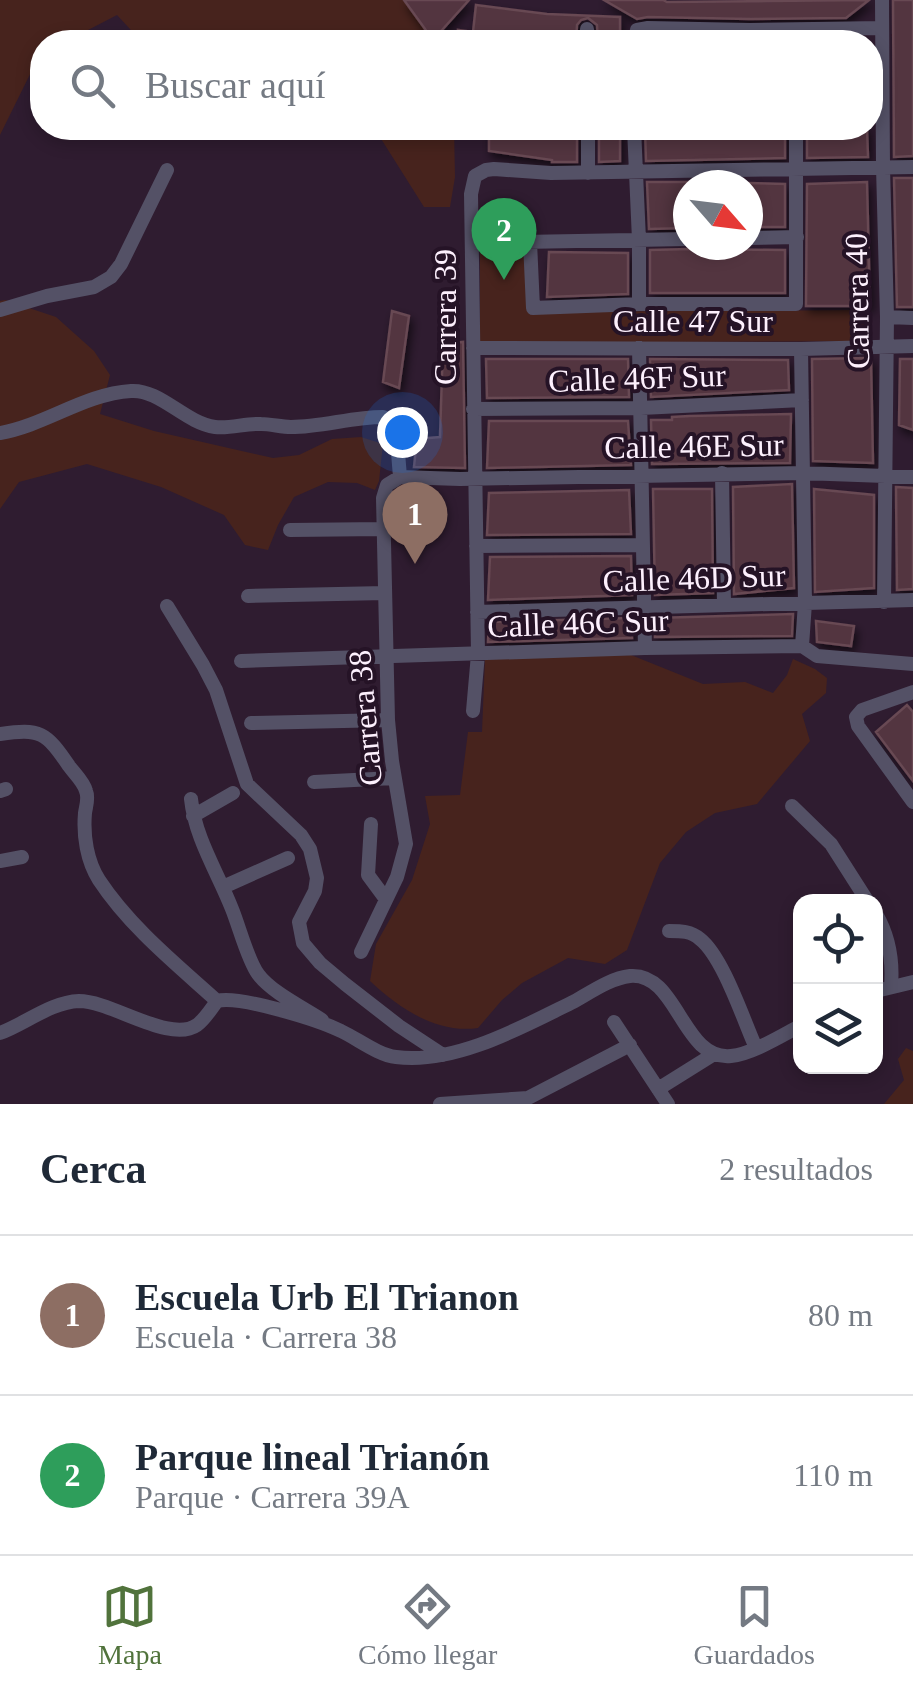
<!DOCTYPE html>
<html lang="es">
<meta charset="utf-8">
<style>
body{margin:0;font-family:"Times New Roman",serif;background:#f2f2f3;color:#1f2937}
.controls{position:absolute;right:30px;bottom:30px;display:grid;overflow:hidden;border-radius:20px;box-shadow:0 5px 15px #0003}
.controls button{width:90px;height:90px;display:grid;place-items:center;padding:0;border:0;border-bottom:2px solid #e0e1e3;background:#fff;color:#1f2937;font:50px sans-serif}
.compass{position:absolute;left:673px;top:170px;width:90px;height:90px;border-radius:50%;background:#fff;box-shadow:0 5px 15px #0003;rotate:118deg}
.you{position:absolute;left:402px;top:432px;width:35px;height:35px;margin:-25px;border:8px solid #fff;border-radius:50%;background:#1a73e8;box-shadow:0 0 0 15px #1a73e833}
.badge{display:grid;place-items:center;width:65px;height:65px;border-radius:50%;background:#51733c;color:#fff;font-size:32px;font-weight:700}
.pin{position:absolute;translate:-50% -82px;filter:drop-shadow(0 2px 5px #0008)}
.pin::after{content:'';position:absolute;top:52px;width:35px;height:30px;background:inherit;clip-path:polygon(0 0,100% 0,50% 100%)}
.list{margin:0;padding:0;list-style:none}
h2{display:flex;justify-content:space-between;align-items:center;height:130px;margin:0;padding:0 40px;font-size:42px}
h2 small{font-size:32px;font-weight:400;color:#747a83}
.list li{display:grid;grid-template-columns:65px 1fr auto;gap:30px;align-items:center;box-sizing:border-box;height:160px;padding:0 40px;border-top:2px solid #e0e1e3}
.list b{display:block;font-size:38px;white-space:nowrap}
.list p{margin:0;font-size:32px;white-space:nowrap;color:#747a83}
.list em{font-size:32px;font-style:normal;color:#747a83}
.icon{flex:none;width:55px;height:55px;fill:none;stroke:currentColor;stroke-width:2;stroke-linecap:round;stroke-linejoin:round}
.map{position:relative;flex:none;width:913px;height:1104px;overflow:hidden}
.search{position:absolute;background:#fff;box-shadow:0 5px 15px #0003;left:30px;right:30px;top:30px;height:110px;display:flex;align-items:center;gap:25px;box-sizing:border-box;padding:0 35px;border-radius:40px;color:#747a83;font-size:38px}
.sheet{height:450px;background:#fff}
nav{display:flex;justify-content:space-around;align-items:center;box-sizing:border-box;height:140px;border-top:2px solid #e0e1e3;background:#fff;font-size:28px;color:#747a83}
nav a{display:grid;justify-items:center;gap:5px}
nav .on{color:#51733c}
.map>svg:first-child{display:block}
.green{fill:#47231d}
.building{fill:#533540;stroke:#674853;stroke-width:2.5;filter:url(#shadow)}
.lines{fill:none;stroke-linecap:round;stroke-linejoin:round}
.street{stroke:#545166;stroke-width:14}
.labels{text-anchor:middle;stroke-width:8;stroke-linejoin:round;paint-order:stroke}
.street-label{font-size:32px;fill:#fdf0fd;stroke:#251326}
</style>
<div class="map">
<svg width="913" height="1104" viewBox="0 0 913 1104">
<defs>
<filter id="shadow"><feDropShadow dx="3" dy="5.5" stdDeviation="5" flood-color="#0009"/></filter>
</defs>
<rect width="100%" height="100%" fill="#2f1c30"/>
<path class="green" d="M0 0H404L435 42H142L117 15 65 42H42V54L39 56 0 135Z
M359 128H454L455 177 450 207H424L378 134Z
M527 249 530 312 869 310V341L480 343V251Z
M5 300 56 317 94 351 110 375 100 414 154 431 273 458 299 455 332 439 361 437 383 444 379 481 375 490 357 483 328 482 294 497 278 525 268 550 245 545 224 515 161 487 87 464 19 482 0 509V301Z
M631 655 703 684 745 682 773 693 787 675 793 659 815 669 827 678 826 693 802 714 810 741 757 804 715 813 686 832 660 863 627 950 605 964 568 958 522 983 502 1000 478 1028C436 1034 399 1008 370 981L376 944 412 880 430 824 425 796 460 795 468 732H482L485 659Z
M906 1048 913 1051V1104H884L904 1080 898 1059Z"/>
<path class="building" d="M404 0H469L433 40Z
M604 0H663L667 2 869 0 846 18 750 19 648 17 637 19Z
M893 0H913V156L894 157Z
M476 5 547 14 620 17V42H598L597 25 588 18 581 20 577 25 576 42H457L458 30 473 32Z
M671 39 750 41 819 40 815 42H677Z
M489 128H577V162H552V160L489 151Z
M599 128H620V161L599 162Z
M645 128H785V158L646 161Z
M807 128H867L868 157 807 158Z
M894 178H913V307H897Z
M647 182H688V228L649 229Z
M867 182 870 306H806L807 184Z
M748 183 785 184V227H748Z
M690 249 785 250V293H650V250Z
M549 252 628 253V294L547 297Z
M392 311 409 316 399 388 383 382Z
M463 342 465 468 414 467 417 439 440 437 443 344Z
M871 358 873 463 813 461 812 359Z
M486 359H628L629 397 487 398Z
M650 359 788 360 789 390 651 397Z
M900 359H913V430L899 425Z
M791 414 790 463 652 464 651 420H672V417L690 416Z
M489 421H628L631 465 487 468Z
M792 484 794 588 734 594 733 487Z
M896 487 913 488V589L897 590Z
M653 489H712L713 593 655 595Z
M814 489 874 495V588L815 592Z
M629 490 631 534 487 535 489 493Z
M631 556 632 595 488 600 490 557Z
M793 614 792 636 655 637V618Z
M631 618 632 638 488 642 489 622Z
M816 621 854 626 851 646 817 642Z
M907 705 913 712V781L876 732Z"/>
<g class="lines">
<path class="street" d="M882 0 883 167 887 317 884 602
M587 29V42
M634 42 637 30 648 28 750 30 882 28
M588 128V173
M634 128 639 240V304
M748 238 797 237
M530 242 533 308 639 304H796V128
M472 243 688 239
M0 310 47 296 94 287 111 277 121 264 167 170
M887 317 913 318
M473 348 801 349 913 346
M639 348 645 648
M801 349 805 603 802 646
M473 409 641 408 802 400
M0 433C46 425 84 394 131 391 160 389 185 423 215 427 230 429 246 423 261 424 271 424 281 427 291 427 322 427 352 417 383 417L395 423 396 428 400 477
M722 473 724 605
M290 530 383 529
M476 546 643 545
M248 596 385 593
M167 606 203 665 216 690 247 784 301 835 310 849 317 878 315 891 299 922 303 943 320 963 345 984 399 1026 443 1055
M477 612 913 600
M241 661 645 648 802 646 817 656 913 664
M913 692 862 710 856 717 858 726 913 802
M473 711 478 654 471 194 475 176 486 170 494 169 551 173 913 167
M251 723 388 720
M0 734C40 728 46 732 69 766 74 773 84 782 86 791 89 798 86 806 85 813 83 836 87 861 99 880 130 927 176 964 217 1001
M314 782 394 778
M0 791 6 789
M191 799C195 838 218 873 232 909 239 926 248 961 258 974 271 992 304 1008 322 1020
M792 806 831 844 868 902
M193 816 233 793
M371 824 368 875 385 898
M0 861 22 857
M223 887 288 858
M876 914C889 936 893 961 891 986
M669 931C681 931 691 931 700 939 723 957 743 1019 756 1048
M361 952 397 877 406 844 392 761 388 720 383 498 387 485 400 477 460 479 802 473 913 477
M876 991 913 982
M614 1022 668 1104
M0 1033C25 1024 51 1002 79 1001 112 1001 170 1044 197 1025 205 1019 211 1009 217 1001 239 995 319 1020 341 1031 358 1039 378 1055 396 1057 455 1065 524 1026 575 1001 591 992 611 978 630 976 678 972 682 1061 731 1056 752 1054 781 1036 800 1026
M658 1089 714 1054
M440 1104 528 1098 630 1045"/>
</g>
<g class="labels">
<g class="street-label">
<text transform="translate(857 301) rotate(-91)" y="11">Carrera 40</text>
<text transform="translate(445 317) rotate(-90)" y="11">Carrera 39</text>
<text x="693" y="332">Calle 47 Sur</text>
<text transform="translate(637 378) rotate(-2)" y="11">Calle 46F Sur</text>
<text transform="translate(694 446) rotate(-1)" y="11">Calle 46E Sur</text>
<text transform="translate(694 578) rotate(-2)" y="11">Calle 46D Sur</text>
<text transform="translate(578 623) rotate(-2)" y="11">Calle 46C Sur</text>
<text transform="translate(365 718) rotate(-95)" y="11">Carrera 38</text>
</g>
</g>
</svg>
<div class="controls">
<button><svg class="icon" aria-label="locate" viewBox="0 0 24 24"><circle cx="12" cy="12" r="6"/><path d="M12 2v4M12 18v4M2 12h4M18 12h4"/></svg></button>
<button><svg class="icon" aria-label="layers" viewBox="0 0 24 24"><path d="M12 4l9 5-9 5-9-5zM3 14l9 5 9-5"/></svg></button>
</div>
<svg class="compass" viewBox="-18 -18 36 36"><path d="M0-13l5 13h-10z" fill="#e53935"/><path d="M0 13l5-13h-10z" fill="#747a83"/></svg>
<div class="you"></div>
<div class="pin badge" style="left:415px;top:564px;background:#8d6e63">1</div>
<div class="pin badge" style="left:504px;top:280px;background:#2e9e5b">2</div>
<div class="search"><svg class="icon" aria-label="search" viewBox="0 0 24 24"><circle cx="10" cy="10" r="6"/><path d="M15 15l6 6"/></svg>Buscar aquí</div>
</div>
<section class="sheet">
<h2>Cerca<small>2 resultados</small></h2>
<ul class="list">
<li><span class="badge" style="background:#8d6e63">1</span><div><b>Escuela Urb El Trianon</b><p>Escuela · Carrera 38</p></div><em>80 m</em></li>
<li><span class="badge" style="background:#2e9e5b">2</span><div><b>Parque lineal Trianón</b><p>Parque · Carrera 39A</p></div><em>110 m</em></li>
</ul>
</section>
<nav>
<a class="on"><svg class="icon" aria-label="map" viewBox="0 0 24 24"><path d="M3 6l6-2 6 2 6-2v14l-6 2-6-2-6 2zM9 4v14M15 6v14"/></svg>Mapa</a>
<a><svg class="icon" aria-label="directions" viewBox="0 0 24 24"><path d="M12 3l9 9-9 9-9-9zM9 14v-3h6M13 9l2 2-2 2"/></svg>Cómo llegar</a>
<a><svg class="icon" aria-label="saved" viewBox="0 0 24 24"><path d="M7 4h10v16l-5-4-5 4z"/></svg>Guardados</a>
</nav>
